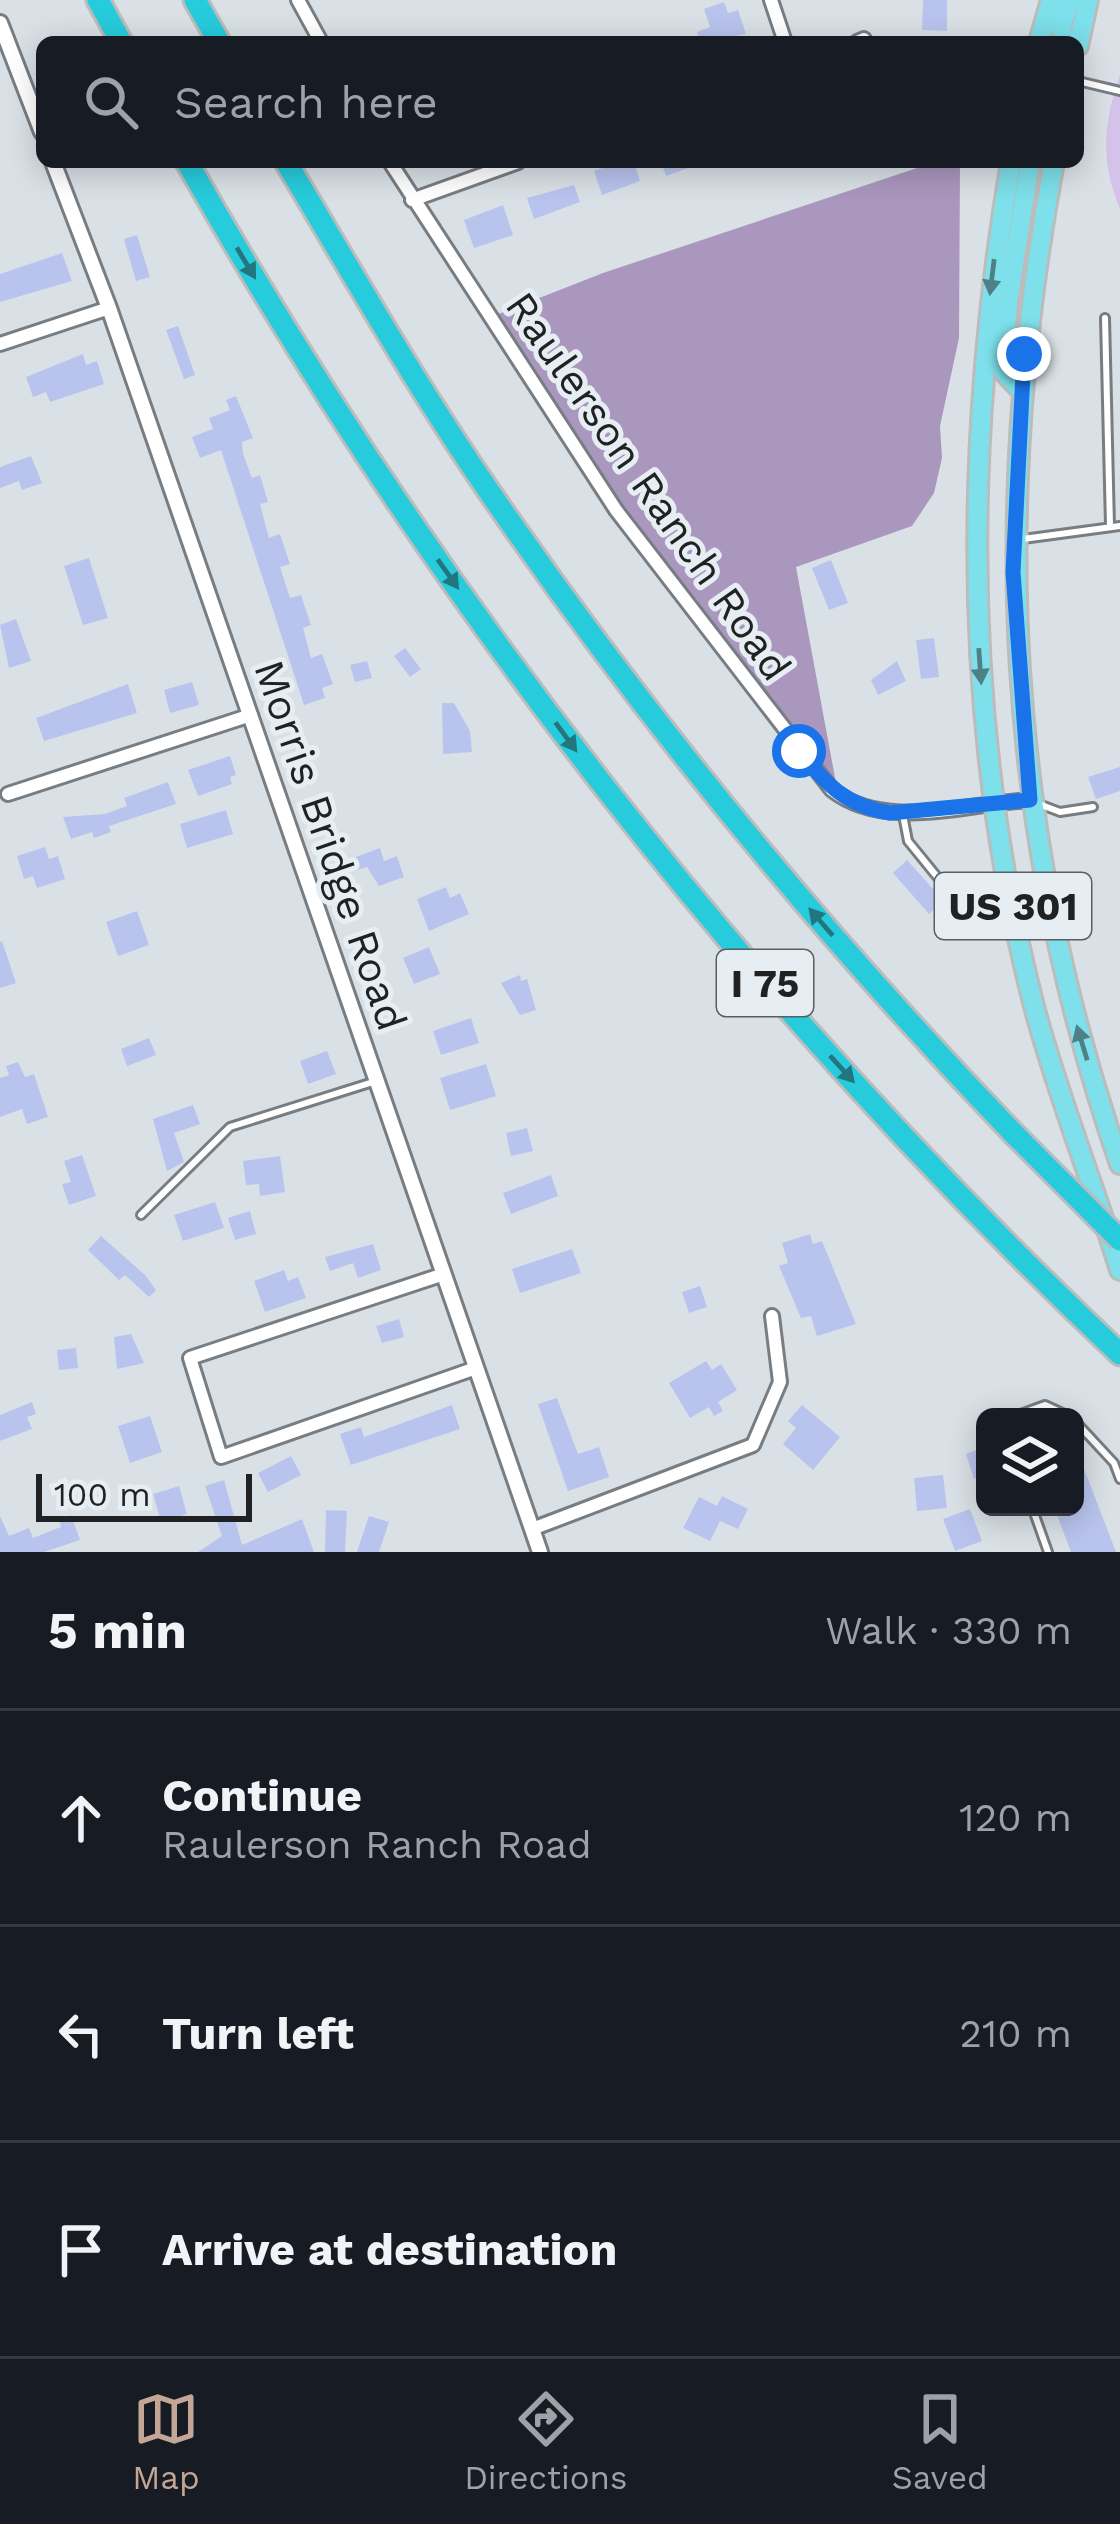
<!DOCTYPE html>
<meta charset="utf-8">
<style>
body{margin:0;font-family:"Work Sans",sans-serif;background:#20242c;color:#f1f3f6}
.controls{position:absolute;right:36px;bottom:36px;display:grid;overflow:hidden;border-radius:18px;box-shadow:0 6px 30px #0003}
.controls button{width:108px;height:108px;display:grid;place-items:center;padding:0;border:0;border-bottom:3px solid #363941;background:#171b24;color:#f1f3f6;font:60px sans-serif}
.scale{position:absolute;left:36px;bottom:30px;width:216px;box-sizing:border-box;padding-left:12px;border:6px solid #1f2123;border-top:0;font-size:33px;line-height:42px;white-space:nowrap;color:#1f2123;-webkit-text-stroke:9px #e7eef3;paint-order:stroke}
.stop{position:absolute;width:36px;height:36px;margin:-27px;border:9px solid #1a73e8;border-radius:50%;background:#fff}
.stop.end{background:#1a73e8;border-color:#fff;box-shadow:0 3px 12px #0008}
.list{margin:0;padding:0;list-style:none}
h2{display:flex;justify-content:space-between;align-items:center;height:156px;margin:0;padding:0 48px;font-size:51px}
h2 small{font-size:39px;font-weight:400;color:#9ea1a6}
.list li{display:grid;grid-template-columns:78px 1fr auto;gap:36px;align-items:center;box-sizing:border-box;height:216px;padding:0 48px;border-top:3px solid #363941}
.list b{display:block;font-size:45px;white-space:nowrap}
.list p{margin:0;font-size:39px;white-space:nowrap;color:#9ea1a6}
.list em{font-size:39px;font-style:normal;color:#9ea1a6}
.icon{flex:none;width:66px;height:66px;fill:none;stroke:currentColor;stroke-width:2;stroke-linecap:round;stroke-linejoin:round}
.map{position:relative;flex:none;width:1120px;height:1552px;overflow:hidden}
.search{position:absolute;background:#171b24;box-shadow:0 6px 30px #0003;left:36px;right:36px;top:36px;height:132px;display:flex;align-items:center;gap:30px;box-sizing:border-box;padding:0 42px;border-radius:18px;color:#9ea1a6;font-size:45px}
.sheet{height:804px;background:#171b24}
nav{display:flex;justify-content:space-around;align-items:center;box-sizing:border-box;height:168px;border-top:3px solid #363941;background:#171b24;font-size:33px;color:#9ea1a6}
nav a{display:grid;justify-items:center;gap:6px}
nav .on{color:#c4a696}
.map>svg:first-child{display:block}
.green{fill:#d5c2ea}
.forest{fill:#aa97be}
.building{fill:#b9c4ee}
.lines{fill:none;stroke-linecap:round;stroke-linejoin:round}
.service-casing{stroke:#787d82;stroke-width:12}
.minor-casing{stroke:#787d82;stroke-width:18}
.tertiary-casing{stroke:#787d82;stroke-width:20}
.primary-casing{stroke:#bcbcbd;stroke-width:24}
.motorway-casing{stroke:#bcbcbd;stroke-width:27}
.service{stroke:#fff;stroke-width:6}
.minor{stroke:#fff;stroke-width:12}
.tertiary{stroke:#fff;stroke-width:14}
.primary{stroke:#7de0ea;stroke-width:18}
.motorway{stroke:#27ccdc;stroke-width:21}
.motorway-bridge-casing{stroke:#bcbcbd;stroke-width:27;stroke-linecap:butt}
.motorway-bridge{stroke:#27ccdc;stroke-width:21}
.oneway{fill:#237680}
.oneway2{fill:#4e8086}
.route{stroke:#1a73e8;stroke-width:15}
.labels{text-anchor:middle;stroke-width:10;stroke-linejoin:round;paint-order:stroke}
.shield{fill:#e7eef3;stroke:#5b5e61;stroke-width:3}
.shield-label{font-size:39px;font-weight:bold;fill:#1f2123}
.street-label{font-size:42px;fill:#1f2123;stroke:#e7eef3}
</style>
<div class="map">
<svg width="1120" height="1552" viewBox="0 0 1120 1552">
<rect width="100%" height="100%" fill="#dae1e6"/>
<path class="green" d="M1120 75V209C1100 161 1103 124 1120 75Z"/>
<path class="forest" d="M935 162H960L959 338 940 426 942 458 934 493 912 526 796 567 836 783 622 506 496 315 603 273Z"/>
<path class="building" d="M923 0H947V31L922 30Z
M724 2 728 13 738 10 746 34 701 42 697 32 710 27 704 9Z
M620 162H634L640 181 602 195 594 171Z
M661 162H699V164L666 176Z
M574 185 580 202 534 219 527 198Z
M503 205 513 235 474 248 464 220Z
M137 235 150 277 136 281 124 239Z
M62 253 72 281 0 302V274Z
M178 326 195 375 184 379 166 330Z
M83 354 86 365 97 361 104 384 50 402 46 392 33 397 26 377Z
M236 396 253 438 242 442 243 454 252 478 260 475 268 502 260 504 269 538 280 534 290 564 280 567 290 598 301 595 311 625 303 628 311 658 322 654 333 684 322 688 325 698 304 705 221 450 200 458 192 437 213 429 209 418 230 410 226 400Z
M31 456 42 483 22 490 19 481 0 488V467Z
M89 558 108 618 83 625 64 566Z
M831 560 848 603 829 610 812 568Z
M16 619 31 661 9 668 0 625Z
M934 638 939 677 921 679 916 640Z
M405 648 421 669 410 677 394 656Z
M367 661 372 678 355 682 350 665Z
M897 661 906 681 878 695 871 680Z
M192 682 199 705 170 713 164 690Z
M128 684 137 713 44 741 36 718Z
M442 703H454L470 731 472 752 443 754Z
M230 756 236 775 230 777 232 784 198 796 188 770Z
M1120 767V791L1096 799 1088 777Z
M168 782 176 804 109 826 111 832 94 838 92 832 71 839 63 817 105 814 127 806 124 798Z
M226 810 233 834 187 848 180 824Z
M45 847 49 859 58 856 65 879 37 888 33 876 24 879 17 856Z
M380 848 384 861 397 856 404 877 379 886 367 867 354 871 350 859Z
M907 860 944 901 929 914 893 873Z
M446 887 450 898 460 893 469 914 429 931 417 899Z
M137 911 149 945 118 956 106 922Z
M2 941 16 983 0 988V942Z
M429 947 440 974 414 984 403 958Z
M520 975 521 981 527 979 536 1010 520 1015 501 983Z
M471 1018 479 1043 441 1055 433 1031Z
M149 1038 156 1055 127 1066 121 1049Z
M327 1051 336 1074 308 1084 300 1061Z
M18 1062 25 1077 34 1074 48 1117 27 1124 22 1109 0 1117V1078L9 1075 6 1066Z
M486 1064 496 1096 450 1110 440 1078Z
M193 1105 200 1124 174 1133 184 1162 167 1171 153 1119Z
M527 1128 533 1151 511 1156 506 1133Z
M82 1155 96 1196 69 1205 62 1184 71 1182 64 1161Z
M280 1156 285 1192 260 1196 259 1184 246 1185 243 1161Z
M551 1175 558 1196 511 1214 503 1193Z
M215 1202 224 1228 183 1241 174 1215Z
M250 1211 256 1234 235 1240 228 1218Z
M810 1234 813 1244 822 1241 856 1324 817 1336 811 1316 801 1318 779 1266 788 1263 782 1243Z
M101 1236 145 1275 156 1290 149 1297 125 1275 119 1280 88 1250Z
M373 1244 381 1270 358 1278 353 1263 330 1271 325 1257Z
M572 1249 581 1273 520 1293 512 1269Z
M284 1270 288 1281 298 1277 306 1298 265 1312 254 1281Z
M700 1286 707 1307 689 1313 682 1292Z
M399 1319 404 1337 382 1343 376 1326Z
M131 1334 144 1363 117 1369 114 1337Z
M76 1348 78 1368 59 1370 57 1350Z
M706 1361 712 1370 721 1364 737 1390 718 1402 723 1411 714 1416 709 1407 690 1418 669 1383Z
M557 1398 578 1454 599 1447 609 1477 568 1491 538 1404Z
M32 1402 36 1414 27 1417 32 1429 0 1441V1415Z
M452 1405 460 1429 351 1465 340 1434 361 1427 364 1437Z
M802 1405 840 1437 813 1470 783 1444 796 1428 788 1421Z
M150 1416 162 1452 130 1463 118 1426Z
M1075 1448H1076L1116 1552H1071L1054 1507H1075Z
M979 1449 985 1475 974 1479 966 1454Z
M291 1456 301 1475 268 1492 258 1473Z
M943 1475 947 1508 917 1511 914 1478Z
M224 1480 242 1545 302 1519 314 1552H198L222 1536 205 1486Z
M179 1486 187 1514 161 1522 153 1494Z
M722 1496 748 1509 738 1529 720 1521 710 1541 683 1528 699 1497 717 1506Z
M970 1509 982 1541 955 1551 943 1519Z
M326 1510 347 1511 345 1552H325Z
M71 1515 80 1540 44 1552H0V1516L9 1536 29 1528 33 1538 61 1527 59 1520Z
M369 1516 389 1522 379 1552H357Z"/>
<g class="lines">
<defs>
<path id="service" d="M1078 81 1120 91
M1105 318 1110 526
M1023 539 1120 526
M1039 804 1060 812 1093 807
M903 815 908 841 943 884
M141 1215 230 1127 373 1082
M1012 1417 1045 1405 1071 1417
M1075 1421 1114 1463 1120 1479
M1032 1507 1048 1552"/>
<path id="minor" d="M298 0 321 42
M771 0 785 42
M857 42 864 39
M390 162 616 510 832 790C886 832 967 803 1031 800
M412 200 518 162
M0 344 109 308
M8 794 251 715
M444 1274 190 1358 221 1457 476 1368
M532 1529 753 1445 780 1382 772 1316"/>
<path id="tertiary" d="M0 23 42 132
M53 162 109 308 540 1552"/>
<path id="primary" d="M1039 42 1051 0
M1066 42 1061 28 1070 0
M1078 46 1088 0
M1011 162C963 445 962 731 1035 1010 1059 1099 1093 1183 1120 1270
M1054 162C990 507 1005 831 1120 1164
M1021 390 1003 371 1008 302 1030 162"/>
<path id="motorway" d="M98 0 121 42
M195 0 219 42
M187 162C436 602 752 1006 1120 1354
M286 162C351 271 414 382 486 487 643 716 820 932 1013 1133"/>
</defs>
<use href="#service" class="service-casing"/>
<use href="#minor" class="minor-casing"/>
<use href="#tertiary" class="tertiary-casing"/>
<use href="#primary" class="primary-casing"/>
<use href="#motorway" class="motorway-casing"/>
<use href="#service" class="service"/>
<use href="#minor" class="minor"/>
<use href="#tertiary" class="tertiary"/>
<use href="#primary" class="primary"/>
<use href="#motorway" class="motorway"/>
<defs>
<path id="motorway-bridge" d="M1013 1133 1120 1240"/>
</defs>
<use href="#motorway-bridge" class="motorway-bridge-casing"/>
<use href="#motorway-bridge" class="motorway-bridge"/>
</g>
<defs><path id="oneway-solid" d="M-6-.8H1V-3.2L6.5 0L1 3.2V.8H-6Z" transform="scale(3)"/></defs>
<g class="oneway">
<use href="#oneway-solid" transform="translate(246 263) rotate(59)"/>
<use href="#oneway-solid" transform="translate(448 574) rotate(55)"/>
<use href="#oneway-solid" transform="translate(566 737) rotate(54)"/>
<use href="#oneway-solid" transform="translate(821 922) rotate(-131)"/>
<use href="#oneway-solid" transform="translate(842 1069) rotate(48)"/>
</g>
<g class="oneway2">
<use href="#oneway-solid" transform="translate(992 277) rotate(97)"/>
<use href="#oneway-solid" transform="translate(980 666) rotate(86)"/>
<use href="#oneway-solid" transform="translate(1082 1043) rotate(-107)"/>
</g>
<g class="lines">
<path class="route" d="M799 751C826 784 846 806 890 813L1030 800 1013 572 1024 354"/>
</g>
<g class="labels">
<g class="shield">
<rect x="935" y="873" width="156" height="66" rx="9"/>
<rect x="717" y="950" width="96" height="66" rx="9"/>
</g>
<g class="shield-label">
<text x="1013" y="920">US 301</text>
<text x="765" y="997">I 75</text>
</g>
<g class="street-label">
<text transform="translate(649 486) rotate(55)" y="15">Raulerson Ranch Road</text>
<text transform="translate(331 845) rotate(71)" y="15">Morris Bridge Road</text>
</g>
</g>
</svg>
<div class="controls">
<button><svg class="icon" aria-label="layers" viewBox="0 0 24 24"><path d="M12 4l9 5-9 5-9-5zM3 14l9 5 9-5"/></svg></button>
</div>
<div class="scale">100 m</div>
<div class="stop" style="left:799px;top:751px"></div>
<div class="stop end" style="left:1024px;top:354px"></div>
<div class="search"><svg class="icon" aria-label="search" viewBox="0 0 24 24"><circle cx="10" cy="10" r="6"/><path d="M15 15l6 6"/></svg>Search here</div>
</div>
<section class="sheet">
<h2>5 min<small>Walk · 330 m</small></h2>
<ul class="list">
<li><svg class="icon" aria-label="ahead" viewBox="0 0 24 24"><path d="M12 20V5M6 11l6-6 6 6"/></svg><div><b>Continue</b><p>Raulerson Ranch Road</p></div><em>120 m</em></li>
<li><svg class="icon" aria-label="left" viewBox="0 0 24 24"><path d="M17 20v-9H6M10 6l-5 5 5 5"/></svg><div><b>Turn left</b></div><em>210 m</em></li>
<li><svg class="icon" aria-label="arrive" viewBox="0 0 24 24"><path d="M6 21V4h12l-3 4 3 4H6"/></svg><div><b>Arrive at destination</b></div></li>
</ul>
</section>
<nav>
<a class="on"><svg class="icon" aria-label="map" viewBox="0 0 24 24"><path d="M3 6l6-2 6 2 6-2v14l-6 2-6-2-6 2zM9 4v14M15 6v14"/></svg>Map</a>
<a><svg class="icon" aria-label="directions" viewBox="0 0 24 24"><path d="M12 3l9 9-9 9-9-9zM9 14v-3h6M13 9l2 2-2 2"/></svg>Directions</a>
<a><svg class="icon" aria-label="saved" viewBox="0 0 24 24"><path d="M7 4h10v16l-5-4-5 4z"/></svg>Saved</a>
</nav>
